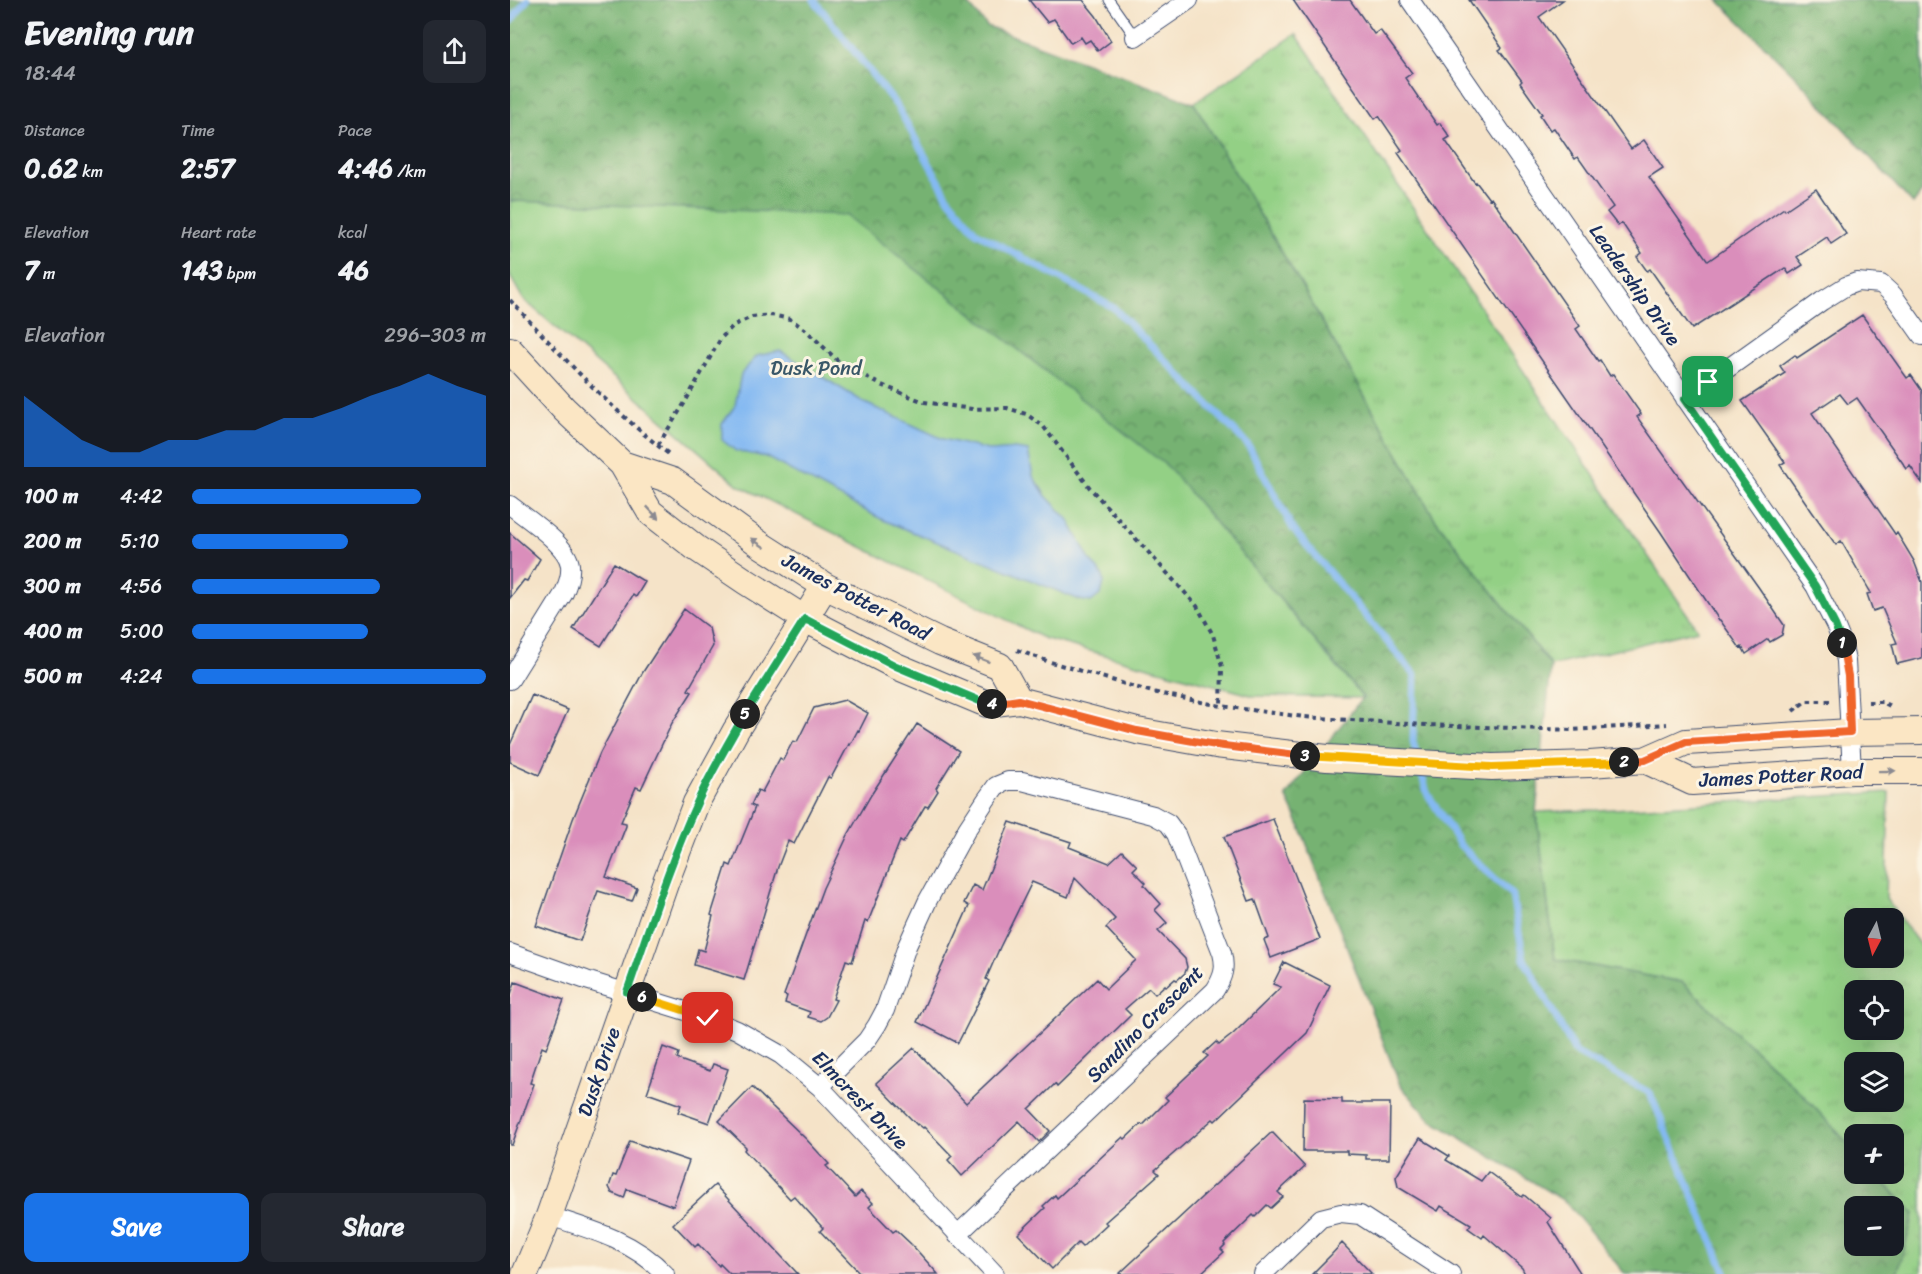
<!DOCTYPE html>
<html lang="en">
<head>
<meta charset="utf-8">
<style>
	:root { --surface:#171b24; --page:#242831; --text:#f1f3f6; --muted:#9ea1a6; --accent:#1a73e8 }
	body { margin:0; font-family:Sriracha,sans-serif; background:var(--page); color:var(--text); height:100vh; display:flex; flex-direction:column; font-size:22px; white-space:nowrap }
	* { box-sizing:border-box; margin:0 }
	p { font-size:20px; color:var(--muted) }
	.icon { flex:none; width:33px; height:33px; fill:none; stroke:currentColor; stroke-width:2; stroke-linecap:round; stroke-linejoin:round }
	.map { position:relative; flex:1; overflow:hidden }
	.sheet { display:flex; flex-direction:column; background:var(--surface); width:510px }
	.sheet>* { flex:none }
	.needle { width:39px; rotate:187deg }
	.buttons { position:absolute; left:1334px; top:908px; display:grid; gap:12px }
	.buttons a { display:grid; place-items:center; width:60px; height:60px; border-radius:12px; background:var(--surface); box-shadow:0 6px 24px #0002; font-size:30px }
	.pin { position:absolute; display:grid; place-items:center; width:51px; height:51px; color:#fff; margin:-26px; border-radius:12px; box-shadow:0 3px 9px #0006 }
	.km { position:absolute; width:30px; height:30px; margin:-15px; border-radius:50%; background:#222; color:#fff; font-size:16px; line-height:30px; text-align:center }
	.round { display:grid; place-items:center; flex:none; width:63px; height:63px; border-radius:12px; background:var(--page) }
	.overview { display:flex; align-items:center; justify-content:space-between; height:102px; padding:0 24px }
	h1 { font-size:33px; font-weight:800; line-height:45px }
	.stats { display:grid; grid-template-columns:repeat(3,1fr); gap:9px; height:102px; padding:6px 24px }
	.stats div { display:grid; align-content:center }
	.stats b { font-size:26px; font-weight:800 }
	.stats small { font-size:16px; font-weight:400 }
	.stats p { font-size:16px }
	.chart { height:168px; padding:12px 24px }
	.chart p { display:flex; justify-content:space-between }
	.chart svg { width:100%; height:108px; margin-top:6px; fill:var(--accent); opacity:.7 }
	.cta { display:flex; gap:12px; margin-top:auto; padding:12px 24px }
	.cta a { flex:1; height:69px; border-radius:12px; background:var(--accent); color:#fff; font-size:24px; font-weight:800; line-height:69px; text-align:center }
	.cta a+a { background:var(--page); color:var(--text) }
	ul { padding:0 24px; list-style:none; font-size:20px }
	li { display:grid; grid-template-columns:96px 72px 1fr; align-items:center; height:45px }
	li i { height:15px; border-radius:8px; background:var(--accent) }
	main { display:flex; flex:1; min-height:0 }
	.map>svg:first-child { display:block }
	.grass { fill:url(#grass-tufts); stroke:#578072; stroke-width:1.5; fill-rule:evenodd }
	.forest { fill:url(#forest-crowns); stroke:#487068; stroke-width:1.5; fill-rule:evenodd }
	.green { fill:#93d085; stroke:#578072; stroke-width:1.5 }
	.water { fill:#84b9f2; stroke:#5074a8; stroke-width:1.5 }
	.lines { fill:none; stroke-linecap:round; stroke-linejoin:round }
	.stream { stroke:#84b9f2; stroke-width:7 }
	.building { fill:#da8ebb }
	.lane-casing { stroke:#3c4a6e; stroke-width:11 }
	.street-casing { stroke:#3c4a6e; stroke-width:20 }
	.secondary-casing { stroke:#3c4a6e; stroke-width:28 }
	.path { stroke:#3c4a6e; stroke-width:4; stroke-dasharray:4.5 4.5; stroke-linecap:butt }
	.lane { stroke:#fff; stroke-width:9 }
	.street { stroke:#fff; stroke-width:18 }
	.secondary { stroke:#fbe6c4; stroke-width:26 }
	.oneway { fill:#8b8a91 }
	.split-1-casing { stroke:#fff; stroke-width:12 }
	.split-2-casing { stroke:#fff; stroke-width:12 }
	.split-3-casing { stroke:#fff; stroke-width:12 }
	.split-4-casing { stroke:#fff; stroke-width:12 }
	.split-5-casing { stroke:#fff; stroke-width:12 }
	.split-6-casing { stroke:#fff; stroke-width:12 }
	.split-7-casing { stroke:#fff; stroke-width:12 }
	.split-1 { stroke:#22a559; stroke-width:8 }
	.split-2 { stroke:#f0652b; stroke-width:8 }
	.split-3 { stroke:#f5b400; stroke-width:8 }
	.split-4 { stroke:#f0652b; stroke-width:8 }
	.split-5 { stroke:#22a559; stroke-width:8 }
	.split-6 { stroke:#22a559; stroke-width:8 }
	.split-7 { stroke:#f5b400; stroke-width:8 }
	.labels { text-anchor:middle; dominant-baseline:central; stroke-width:6; stroke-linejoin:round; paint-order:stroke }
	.street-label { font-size:20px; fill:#1b2f5e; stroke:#fcf5e5 }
	.park-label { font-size:20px; fill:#395768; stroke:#fcf5e5 }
</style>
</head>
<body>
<main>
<section class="sheet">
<div class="overview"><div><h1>Evening run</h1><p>18:44</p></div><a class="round"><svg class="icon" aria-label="share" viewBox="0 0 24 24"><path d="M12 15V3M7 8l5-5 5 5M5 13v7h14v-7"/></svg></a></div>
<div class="stats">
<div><p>Distance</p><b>0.62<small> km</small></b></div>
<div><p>Time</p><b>2:57</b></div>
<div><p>Pace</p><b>4:46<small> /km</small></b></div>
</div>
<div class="stats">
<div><p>Elevation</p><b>7<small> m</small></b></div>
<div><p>Heart rate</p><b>143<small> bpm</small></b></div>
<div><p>kcal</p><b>46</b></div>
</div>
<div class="chart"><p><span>Elevation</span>296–303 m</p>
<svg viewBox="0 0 160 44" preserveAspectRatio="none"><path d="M0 44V15L10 24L20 33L30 38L40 38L50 33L60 33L70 29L80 29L90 24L100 24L110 20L120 15L130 11L140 6L150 11L160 15V44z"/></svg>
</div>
<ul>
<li><b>100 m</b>4:42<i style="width:78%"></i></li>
<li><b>200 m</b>5:10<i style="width:53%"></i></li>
<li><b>300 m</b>4:56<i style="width:64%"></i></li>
<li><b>400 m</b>5:00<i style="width:60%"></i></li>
<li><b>500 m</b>4:24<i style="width:100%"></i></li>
</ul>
<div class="cta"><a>Save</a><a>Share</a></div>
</section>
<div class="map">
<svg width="1412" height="1274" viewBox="0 0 1412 1274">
	<defs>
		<pattern id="grass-tufts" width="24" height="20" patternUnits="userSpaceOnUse" patternTransform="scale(1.5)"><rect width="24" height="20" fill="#93d085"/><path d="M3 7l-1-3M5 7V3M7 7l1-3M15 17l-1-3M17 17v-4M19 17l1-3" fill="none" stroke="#7eb375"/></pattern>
		<pattern id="forest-crowns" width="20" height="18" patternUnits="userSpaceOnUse" patternTransform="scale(1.5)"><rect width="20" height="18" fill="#76b272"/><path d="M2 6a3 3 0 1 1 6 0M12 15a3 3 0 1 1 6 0" fill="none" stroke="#609161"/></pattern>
	</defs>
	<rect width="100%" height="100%" fill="#fcf5e5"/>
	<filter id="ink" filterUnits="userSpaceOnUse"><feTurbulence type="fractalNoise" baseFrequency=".0167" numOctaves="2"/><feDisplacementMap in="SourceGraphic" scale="12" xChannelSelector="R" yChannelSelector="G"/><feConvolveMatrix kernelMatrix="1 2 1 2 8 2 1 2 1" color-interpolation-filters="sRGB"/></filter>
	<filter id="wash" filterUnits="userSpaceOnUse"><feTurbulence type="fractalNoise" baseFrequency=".008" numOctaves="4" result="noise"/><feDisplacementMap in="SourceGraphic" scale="24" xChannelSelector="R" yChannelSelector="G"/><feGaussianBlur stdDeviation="1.35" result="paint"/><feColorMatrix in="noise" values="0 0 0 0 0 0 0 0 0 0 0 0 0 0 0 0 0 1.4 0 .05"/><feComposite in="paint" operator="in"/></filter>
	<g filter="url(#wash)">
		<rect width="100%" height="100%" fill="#f5e3c8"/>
		<path class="grass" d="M786,34l402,596 -147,36 -116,-147 -132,-231 -109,-185z
			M1379,792l-3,107 36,49v326h-25l17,-60 -39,-41h18v-39h-39v16l-52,-56 -120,-112 -127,-22 -19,-148 62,-2zM1344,918h39v39h-39zM1344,990h39v39h-39zM1344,1062h39v39h-39z"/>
		<path class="forest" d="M0,0h455l22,26 207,77 109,185 132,231 116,147 -15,146 19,147 127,23 120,112 52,56v23h21l39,41 -17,60h-272l-59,-72 -135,-82 -31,-35 -103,-266 -11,-23 77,-99 -195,-230 -322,-252 -336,-14zM1344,1206h39v39h-39z
			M1208,0h204v192l-9,12 -118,-128z"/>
		<path class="green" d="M0,201l336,14 322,252 195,231 -109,-2 -211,-58 -305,-153 -215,-186 -13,-23z"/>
		<path class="water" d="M270,351l85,52 78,36 49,12 23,-2 13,2 5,25 13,20 22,23 22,41 13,16 1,6 -3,12 -10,8 -11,-2 -197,-80 -117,-63 -30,-6 -14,-11v-16l13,-18 6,-32 16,-18z"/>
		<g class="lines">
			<path class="stream" d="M304,0l83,106 52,93 27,33 138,76 134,137 45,84 122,146 -2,66 4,16
				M0,22l17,-22
				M910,768l7,25 33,52 52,50 12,64 51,93 75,41 76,181"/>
		</g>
		<g id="blocks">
			<path class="building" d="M519,0h54l13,16 15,25 -13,10 -8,-11 -5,3 -4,-6 -10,6 -17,-24 -7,3z
				M783,0h57l24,34 6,-4 32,43 -7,5 32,47 3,-2 10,14 -5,3 30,43 1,-1 13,17 2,-1 89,128 -4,3 22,32 2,-1 10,16 3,-2 28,40 -4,3 122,171 25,37 -2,10 -12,7 -2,-3 -22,15 -4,-7 -2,1 -20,-28h-1l-59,-89 -262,-378 4,-3 -23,-34 -4,3z
				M959,0h94l-24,17 92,132 13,-9 19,28 -14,9 59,84 76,-53 1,2 31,-21 30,45 -15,10 -4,-7 -30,20 6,8 -14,9 -4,-6 -93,61 -42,-60 -3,2 -10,-14 5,-4 -20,-30 -4,3 -11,-14 6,-5 -35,-50 -3,2 -21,-31 -4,2 -10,-15 2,-1 -22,-31 2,-2 -23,-31 3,-2z
				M1352,315l45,63 4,-3 11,16v92l-12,-17 -3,3 -50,-71 -9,6 -8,-10 -28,19 83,121 2,-1 17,28 8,21v76l-25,6 -5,-20 5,-1 -15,-35 -9,3 -6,-17 4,-1 -30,-52 -5,4 -23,-32 -33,-48 5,-3 -43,-61 43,-28 -5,-7 15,-11 2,3z
				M0,533l30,26 -13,22 -3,-1 -14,18z
				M104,563l31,19 -9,15 -3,-2 -32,51 -28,-17z
				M174,609l25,19 4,18 -25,44 4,2 -20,31 -31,66 -5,-2 -15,35 5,1v3l-20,51 31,11 -5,13 -34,-10 -18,50 -44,-15 37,-107 27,-66 43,-81z
				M22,695l36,15 -29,65 -29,-13v-17z
				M335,700l23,13 -9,18 -1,-1 -8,15 -1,-1 -18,34 -3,-1 -34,67 -6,-3 -10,26 -34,113 -50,-15 4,-16 6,2 9,-35 -2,-1 16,-51 4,2 24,-59 -4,-2 7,-15 4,2 18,-34 3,2 10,-19 4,1 17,-34z
				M407,724l42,27 -23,37 2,3 -10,16 -3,-1 -22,37 -3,-2 -32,81 -3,-1 -13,41 -6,-2 -13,39 3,1 -9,17 -6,4 -13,-4 2,-5 -25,-9 2,-7 -3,-1 25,-69 14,-38 25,-53 23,-40z
				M763,819l47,120 -49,19 -7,-18 5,-2 -14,-39 -6,2 -25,-64z
				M500,822l61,20 -2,5 40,16 13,-12 15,15 -4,4 13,13 -2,2 17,19 -6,6 12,13 -9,8 27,28 2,8 -2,6 -8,7 -2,-1 -9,8 -1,-2 -10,9 -6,-6 -24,21 6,6 -74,72 -2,-3 -26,25 21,22 -11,11 -20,-21 -57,55 -14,-16 4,-4 -28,-29 -1,1 -5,-4 -1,1 -41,-42 38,-35 52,55 131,-124 9,10 30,-29 -30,-32 9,-9 -40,-41 -7,19 -36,-15 -32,65 -14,32 3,2 -31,62 -41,-21 52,-116 -5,-3 9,-18 9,5z
				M774,962l46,23 -23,48 -92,88 -2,-2 -58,51 4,4 -54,48 2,2 -25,23 -4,-4 -26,26 -34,-35 27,-26 -2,-2 12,-11 2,3 66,-61 2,2 16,-15 2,1 25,-25 -3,-3 43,-41 -4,-3 12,-11 3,3 14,-11 48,-47 -8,-3z
				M5,982l49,18 -18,49 -4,-2 -12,36 4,1 -22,61h-2v-148z
				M153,1047l16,6 -2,6 33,12 3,-7 15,5 -19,54 -31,-11 3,-7 -34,-12z
				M242,1087l54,52 23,25 -3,2 29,31 6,-6 12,12 -4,4 24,25 3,-2 16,15 26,29h-77l-41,-43 3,-3 -29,-32 -4,3 -46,-49 2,-3 -27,-26z
				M794,1098l38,1v4h48l-1,56h-23v-4l-19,-1v-3h-44z
				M762,1132l33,35 -27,25 5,5 -12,11 -4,-3 -12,12 -2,-2 -29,28 1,2 -4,4 3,3 -24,22h-81z
				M910,1138l29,18 -3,4 35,21 7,-9 34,25 2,-2 27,23 -3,4 33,52h-56l-3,-6 -38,-33 -2,3 -14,-10 3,-4 -30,-18 -3,5 -40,-24 -2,-10z
				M120,1141l59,20 -16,45 -46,-17 -3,9 -12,-5 -3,-6 4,-12 3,1z
				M205,1185l53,57 30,32h-68l-10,-10 -1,2 -21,-22 -3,3 -22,-23z
				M832,1243l30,31h-60l19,-19z"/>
		</g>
	</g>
	<g filter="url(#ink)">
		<use href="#blocks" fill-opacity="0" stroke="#3c4a6e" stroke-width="1.5"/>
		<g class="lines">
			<defs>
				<path id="lane" d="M599,0l26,37"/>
				<path id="street" d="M900,0l405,586 20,39 7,17 4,19 6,110
					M625,37l54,-37
					M1175,399l137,-98 24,-15 11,-4 24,2 12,11 29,41
					M0,505c16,13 57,39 60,60 1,10 -2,18 -6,28l-54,87
					M0,953l76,27 122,38 29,12 44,25 39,32 175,187
					M310,1087l47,-47 10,-15 8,-15 22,-64 21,-46 39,-71 19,-29 10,-14 12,-5h14l131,34 15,8 8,11 46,119c4,15 1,24 -7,37l-258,245
					M39,1216c41,13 85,25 116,58
					M753,1274l58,-56 20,-5 19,2 91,59"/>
				<path id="secondary" d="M0,350l54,59 58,55 28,48 46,36 49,33 60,38 91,47 91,38 32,-4 118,31 79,14 111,13 165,9 98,-3 55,-4 41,-18 164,-10 72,-1
					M112,464l51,17 88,64 64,41 115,56 60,24 19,34
					M1135,760l47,22 160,-11h70
					M15,1274l24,-58 117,-335 30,-78 40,-73 89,-144"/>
			</defs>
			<use href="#lane" class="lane-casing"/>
			<use href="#street" class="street-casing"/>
			<use href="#secondary" class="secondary-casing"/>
			<path class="path" d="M0,300c50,54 101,110 160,155
				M148,445l26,-41 37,-66 13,-13 18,-8 19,-2 19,4 16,11 33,32 40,22 45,18 48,7 35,-1 19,6 17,12 47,62 107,118 16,29 9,32 -1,39
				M507,650l30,11 105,31 69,14 83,11 121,8 148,5 94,-6
				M1358,702h14l10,5
				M1283,711l13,-10h24"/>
			<use href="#lane" class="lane"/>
			<use href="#street" class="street"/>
			<use href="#secondary" class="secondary"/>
		</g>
		<defs><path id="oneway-solid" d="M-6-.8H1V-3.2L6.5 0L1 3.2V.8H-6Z" transform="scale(1.5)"/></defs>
		<g class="oneway">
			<use href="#oneway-solid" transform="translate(143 513) rotate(47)"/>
			<use href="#oneway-solid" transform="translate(248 543) rotate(-146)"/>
			<use href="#oneway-solid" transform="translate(471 659) rotate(-159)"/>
			<use href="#oneway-solid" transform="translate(1377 771) rotate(-1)"/>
		</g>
	</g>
	<g class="lines" filter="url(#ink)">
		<defs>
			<path id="split-1" d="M1198,382l-23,17 130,187 20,39 7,18"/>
			<path id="split-2" d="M1114,762l21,-2 41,-18 164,-10 -2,-56 -6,-33"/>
			<path id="split-3" d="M795,756l187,11 132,-5"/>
			<path id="split-4" d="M482,704l27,-4 118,31 79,14 89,11"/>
			<path id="split-5" d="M235,714l60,-95 91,47 91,38h5"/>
			<path id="split-6" d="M132,997l-15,-5c22,-63 42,-128 70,-189 14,-31 31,-60 48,-89"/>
			<path id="split-7" d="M132,997l66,21"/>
		</defs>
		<use href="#split-1" class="split-1-casing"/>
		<use href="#split-2" class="split-2-casing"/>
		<use href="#split-3" class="split-3-casing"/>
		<use href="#split-4" class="split-4-casing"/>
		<use href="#split-5" class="split-5-casing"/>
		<use href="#split-6" class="split-6-casing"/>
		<use href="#split-7" class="split-7-casing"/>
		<use href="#split-1" class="split-1"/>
		<use href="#split-2" class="split-2"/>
		<use href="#split-3" class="split-3"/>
		<use href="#split-4" class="split-4"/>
		<use href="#split-5" class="split-5"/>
		<use href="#split-6" class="split-6"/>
		<use href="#split-7" class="split-7"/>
	</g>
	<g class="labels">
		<g class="street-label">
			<text transform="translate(1125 285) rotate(55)">Leadership Drive</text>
			<text transform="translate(346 597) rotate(28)">James Potter Road</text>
			<text transform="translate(1271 776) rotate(-3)">James Potter Road</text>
			<text transform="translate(635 1024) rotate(-45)">Sandino Crescent</text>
			<text transform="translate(89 1072) rotate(-71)">Dusk Drive</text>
			<text transform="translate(350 1100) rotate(46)">Elmcrest Drive</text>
		</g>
		<g class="park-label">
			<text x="306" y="368">Dusk Pond</text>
		</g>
	</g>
</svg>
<div class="buttons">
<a><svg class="needle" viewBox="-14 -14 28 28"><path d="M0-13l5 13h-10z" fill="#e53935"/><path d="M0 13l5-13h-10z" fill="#9ea1a6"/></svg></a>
<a><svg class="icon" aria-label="locate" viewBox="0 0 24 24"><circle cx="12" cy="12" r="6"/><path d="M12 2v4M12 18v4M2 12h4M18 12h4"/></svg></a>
<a><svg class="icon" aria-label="layers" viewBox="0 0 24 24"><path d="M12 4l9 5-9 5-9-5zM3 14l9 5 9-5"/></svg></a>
<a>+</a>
<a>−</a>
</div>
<div class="pin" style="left:1198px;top:382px;background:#1e9e55"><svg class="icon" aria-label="arrive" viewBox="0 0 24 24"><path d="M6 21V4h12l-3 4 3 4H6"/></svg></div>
<div class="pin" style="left:198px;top:1018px;background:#d93025"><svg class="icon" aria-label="check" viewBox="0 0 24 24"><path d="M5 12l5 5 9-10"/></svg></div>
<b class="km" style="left:1332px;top:643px">1</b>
<b class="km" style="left:1114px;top:762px">2</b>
<b class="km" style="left:795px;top:756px">3</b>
<b class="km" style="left:482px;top:704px">4</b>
<b class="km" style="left:235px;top:714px">5</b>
<b class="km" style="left:132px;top:997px">6</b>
</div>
</main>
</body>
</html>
